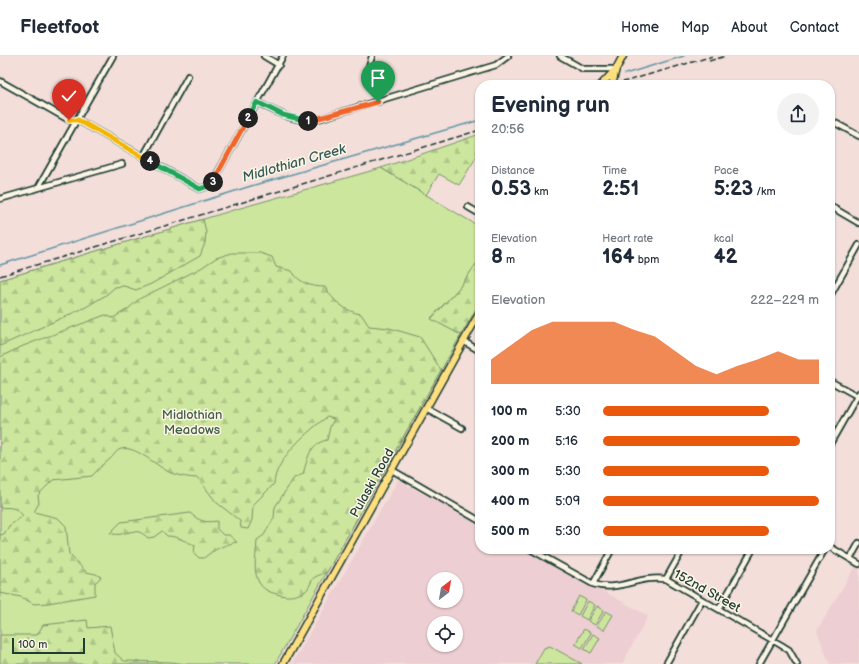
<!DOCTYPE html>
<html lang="en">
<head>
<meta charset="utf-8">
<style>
	:root { --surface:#fff; --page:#f2f2f3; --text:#1f2937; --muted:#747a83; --line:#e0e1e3; --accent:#ea580c }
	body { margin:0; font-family:"Balsamiq Sans",sans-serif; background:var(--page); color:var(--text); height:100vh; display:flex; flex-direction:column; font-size:15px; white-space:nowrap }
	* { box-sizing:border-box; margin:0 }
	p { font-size:13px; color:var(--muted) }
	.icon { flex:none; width:22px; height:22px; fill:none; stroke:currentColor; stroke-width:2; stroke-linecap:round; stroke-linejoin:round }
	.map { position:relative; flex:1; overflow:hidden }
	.side { position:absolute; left:475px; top:24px; width:360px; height:474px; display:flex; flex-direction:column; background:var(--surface); border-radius:16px; box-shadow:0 1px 3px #0004 }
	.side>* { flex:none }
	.needle { width:26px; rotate:31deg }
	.buttons { position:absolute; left:427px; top:516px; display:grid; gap:8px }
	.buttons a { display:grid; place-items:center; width:36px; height:36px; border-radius:50%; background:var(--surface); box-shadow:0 1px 3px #0004; font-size:20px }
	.scale { position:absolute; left:12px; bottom:10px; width:73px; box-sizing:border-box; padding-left:4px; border:2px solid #1f3d34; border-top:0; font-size:11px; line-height:14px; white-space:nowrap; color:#1f3d34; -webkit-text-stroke:3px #fcf5e5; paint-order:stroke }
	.pin { position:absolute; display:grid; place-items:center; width:34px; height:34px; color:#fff; margin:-41px -17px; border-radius:50% 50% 50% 0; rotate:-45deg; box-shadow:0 0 4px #0007 }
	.pin .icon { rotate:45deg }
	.km { position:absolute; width:20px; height:20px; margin:-10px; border-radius:50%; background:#222; color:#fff; font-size:11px; line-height:20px; text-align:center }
	.round { display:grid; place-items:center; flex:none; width:42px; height:42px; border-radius:21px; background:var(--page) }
	.overview { display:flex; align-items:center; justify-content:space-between; height:68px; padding:0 16px }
	h1 { font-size:22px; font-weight:800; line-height:30px }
	.stats { display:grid; grid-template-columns:repeat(3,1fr); gap:6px; height:68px; padding:4px 16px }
	.stats div { display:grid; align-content:center }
	.stats b { font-size:20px; font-weight:800 }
	.stats small { font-size:11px; font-weight:400 }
	.stats p { font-size:11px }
	.chart { height:112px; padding:8px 16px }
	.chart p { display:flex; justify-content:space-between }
	.chart svg { width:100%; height:72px; margin-top:4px; fill:var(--accent); opacity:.7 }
	ul { padding:0 16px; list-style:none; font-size:13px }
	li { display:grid; grid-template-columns:64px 48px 1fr; align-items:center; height:30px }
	li i { height:10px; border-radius:5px; background:var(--accent) }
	header { display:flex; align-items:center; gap:24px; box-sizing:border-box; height:56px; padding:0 20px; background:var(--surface); border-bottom:1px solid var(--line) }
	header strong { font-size:19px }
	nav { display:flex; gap:22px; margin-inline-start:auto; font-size:14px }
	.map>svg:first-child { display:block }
	.built { fill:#edced2; fill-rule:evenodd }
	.green { fill:#cce69d; stroke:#769268 }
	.forest { fill:url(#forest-firs); stroke:#769268 }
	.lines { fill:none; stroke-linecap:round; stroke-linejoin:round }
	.stream { stroke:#6296a5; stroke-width:1.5 }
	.minor-casing { stroke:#1f3d34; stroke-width:8 }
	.major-casing { stroke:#1f3d34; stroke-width:9 }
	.minor { stroke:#fcf5e5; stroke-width:4.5 }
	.major { stroke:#fedf80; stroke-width:6 }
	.rail { stroke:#1f3d34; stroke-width:1.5; stroke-dasharray:6 3; stroke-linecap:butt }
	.split-1-casing { stroke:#fff; stroke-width:8 }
	.split-2-casing { stroke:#fff; stroke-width:8 }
	.split-3-casing { stroke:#fff; stroke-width:8 }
	.split-4-casing { stroke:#fff; stroke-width:8 }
	.split-5-casing { stroke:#fff; stroke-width:8 }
	.split-6-casing { stroke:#fff; stroke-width:8 }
	.split-1 { stroke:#f0652b; stroke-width:5 }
	.split-2 { stroke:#22a559; stroke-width:5 }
	.split-3 { stroke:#f0652b; stroke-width:5 }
	.split-4 { stroke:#22a559; stroke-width:5 }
	.split-5 { stroke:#f5b400; stroke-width:5 }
	.split-6 { stroke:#f5b400; stroke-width:5 }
	.labels { text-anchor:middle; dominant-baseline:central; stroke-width:3; stroke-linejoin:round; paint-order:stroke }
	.park-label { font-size:13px; fill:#425f49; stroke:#fcf5e5 }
	.street-label { font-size:13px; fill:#1f3d34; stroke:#fcf5e5 }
	.water-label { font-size:14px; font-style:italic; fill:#355b5a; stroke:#fcf5e5 }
</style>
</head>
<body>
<header>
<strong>Fleetfoot</strong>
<nav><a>Home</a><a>Map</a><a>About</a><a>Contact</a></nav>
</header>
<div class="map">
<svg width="859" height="608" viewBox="0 0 859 608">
	<defs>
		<pattern id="forest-firs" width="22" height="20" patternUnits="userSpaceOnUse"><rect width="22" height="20" fill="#cce69d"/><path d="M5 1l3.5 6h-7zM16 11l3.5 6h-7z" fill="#afc688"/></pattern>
	</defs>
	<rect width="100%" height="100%" fill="#f3deda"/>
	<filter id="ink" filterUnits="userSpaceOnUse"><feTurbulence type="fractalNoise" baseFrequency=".025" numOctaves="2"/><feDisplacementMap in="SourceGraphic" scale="8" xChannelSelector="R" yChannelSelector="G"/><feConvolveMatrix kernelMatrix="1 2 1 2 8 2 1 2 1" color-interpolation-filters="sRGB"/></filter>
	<g filter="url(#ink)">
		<path class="built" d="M398,424l82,45v24h42l56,32 23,9 47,26 -26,48h-330zM434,523h22v22h-22zM434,567h22v22h-22z
			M855,511l4,2v95h-29l-13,-33z"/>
		<path class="green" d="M381,112l99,59v32l-21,29 -28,30 30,17 -186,329h-275v-384l237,-71z
			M579,540l7,4 -8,15 -7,-4z
			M588,545l7,4 -8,15 -7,-4z
			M597,550l7,4 -9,15 -7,-4z
			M606,555l7,4 -9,15 -7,-4z
			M584,573l7,4 -9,15 -7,-4z
			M593,578l7,4 -9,15 -7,-4z
			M550,590l32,18h-47l9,-16z"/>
		<path class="forest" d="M480,78v17l-21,34 -20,-11 -13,21 -45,-27z
			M203,163l3,13 -1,11 -5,13 -49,28 -15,6 -12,-4 -9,1 -9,8 -20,12 -86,39v-66z
			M232,197h28l12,4 4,10 16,4c7,12 19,16 33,16 7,13 21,25 36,27l8,12 20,2 31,9 21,33 -114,202c-3,2 -9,3 -12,5 -5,4 -5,12 -11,15 -10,5 -17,5 -27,2 -29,-6 -21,-33 -20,-54l7,-5 10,-17 1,-11 19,-29 9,-4c5,-16 6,-30 24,-34l3,-13 4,-8 -7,-2c-19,14 -52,42 -53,67l-21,21 -1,15 -4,9 -7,-1 -1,-7 -24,-19 -18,-24c-9,0 -18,-2 -27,-5 -14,-6 -35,-28 -50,-24 -6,2 -7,7 -11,10 -7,6 -12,10 -18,17l-39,4 -15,15 1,8 -5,9 24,6 8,8 3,28 17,18 10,2 5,3 -6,6v12l-47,8 -14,1 -13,-7 -21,-4v-58l4,-1 5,-8 14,-10c-6,-9 -13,-9 -23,-8v-151l23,-11 82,-31 8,3 15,-9 11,-10 62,-31 15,-10z
			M480,203v43l-19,33 -30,-16 28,-31z
			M190,457c9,8 15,10 27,8v8l6,6h6l8,7c-13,3 -23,7 -33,16h-5l-5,-5 1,-8c-9,-3 -18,-9 -28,-9l-5,-5 -8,6 -6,1c-15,-15 -23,1 -38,-5l11,-11z
			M87,564l1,8 22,-2 5,27 9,8 47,1 15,2h-186v-29h37l6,-10z"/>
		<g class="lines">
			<path class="stream" d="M625,18l59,-18
				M591,29l8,-2
				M0,209l251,-79 229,-66"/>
			<defs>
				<path id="minor" d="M264,0l15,9
					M372,0l-3,11 9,35
					M560,0l23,13h33
					M0,25l69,39h9l122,69 11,-4 72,-129
					M257,46c19,10 36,20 58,18l181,-55 12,-9
					M830,64l29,16
					M143,101l45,-81
					M38,132l75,-132
					M0,143l122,-35
					M830,150l29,17
					M468,151l12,7
					M830,240l29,-51
					M463,285l17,10
					M830,325l29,16
					M426,352l36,20
					M830,388l29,-51
					M392,414l88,51
					M830,491l29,17
					M530,493l63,35c26,9 44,-9 73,-5l115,66 8,5 8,14
					M850,503l9,-16
					M666,523l17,-30
					M593,528l19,-35
					M719,553l34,-60
					M666,608l36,-64
					M759,608l66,-115"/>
				<path id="major" d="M601,29l15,-16
					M612,29l4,-16 7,-13
					M283,608l197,-352"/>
			</defs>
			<use href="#minor" class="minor-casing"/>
			<use href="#major" class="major-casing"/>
			<use href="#minor" class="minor"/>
			<use href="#major" class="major"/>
			<path class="rail" d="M709,5l17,-5
				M613,29l100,-29
				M0,220l480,-146"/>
		</g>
	</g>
	<g class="lines" filter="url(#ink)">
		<defs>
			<path id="split-1" d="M308,65l70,-19"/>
			<path id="split-2" d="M248,62l9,-16 26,13 25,6"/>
			<path id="split-3" d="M213,126l35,-64"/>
			<path id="split-4" d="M150,105l50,28 11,-4 2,-3"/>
			<path id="split-5" d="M87,69l63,36"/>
			<path id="split-6" d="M69,64h9l9,5"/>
		</defs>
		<use href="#split-1" class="split-1-casing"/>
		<use href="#split-2" class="split-2-casing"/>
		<use href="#split-3" class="split-3-casing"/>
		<use href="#split-4" class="split-4-casing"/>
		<use href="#split-5" class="split-5-casing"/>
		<use href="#split-6" class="split-6-casing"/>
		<use href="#split-1" class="split-1"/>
		<use href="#split-2" class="split-2"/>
		<use href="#split-3" class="split-3"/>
		<use href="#split-4" class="split-4"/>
		<use href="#split-5" class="split-5"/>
		<use href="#split-6" class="split-6"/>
	</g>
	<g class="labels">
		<g class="park-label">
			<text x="192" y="359">Midlothian<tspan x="192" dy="15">Meadows</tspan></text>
		</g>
		<g class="street-label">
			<text transform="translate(372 427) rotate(-61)">Pulaski Road</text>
			<text transform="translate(707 535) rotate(29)">152nd Street</text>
		</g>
		<g class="water-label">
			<text transform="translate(294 107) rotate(-16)">Midlothian Creek</text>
		</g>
	</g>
</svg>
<div class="buttons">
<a><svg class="needle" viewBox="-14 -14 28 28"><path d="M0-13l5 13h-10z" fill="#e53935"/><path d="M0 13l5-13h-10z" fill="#747a83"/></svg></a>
<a><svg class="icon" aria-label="locate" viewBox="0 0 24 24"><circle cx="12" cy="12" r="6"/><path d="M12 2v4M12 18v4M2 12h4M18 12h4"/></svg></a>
</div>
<div class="scale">100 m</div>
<div class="pin" style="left:378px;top:46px;background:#1e9e55"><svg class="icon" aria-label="arrive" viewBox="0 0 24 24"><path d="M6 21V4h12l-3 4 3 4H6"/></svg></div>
<div class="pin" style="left:69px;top:64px;background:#d93025"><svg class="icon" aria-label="check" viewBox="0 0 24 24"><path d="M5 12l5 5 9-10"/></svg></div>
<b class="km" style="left:308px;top:65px">1</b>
<b class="km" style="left:248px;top:62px">2</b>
<b class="km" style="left:213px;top:126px">3</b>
<b class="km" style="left:150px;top:105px">4</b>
<section class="side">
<div class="overview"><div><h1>Evening run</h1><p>20:56</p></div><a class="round"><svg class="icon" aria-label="share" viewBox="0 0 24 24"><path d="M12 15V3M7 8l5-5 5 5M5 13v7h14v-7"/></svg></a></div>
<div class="stats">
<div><p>Distance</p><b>0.53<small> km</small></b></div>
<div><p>Time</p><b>2:51</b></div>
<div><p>Pace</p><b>5:23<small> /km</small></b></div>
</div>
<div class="stats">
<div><p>Elevation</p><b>8<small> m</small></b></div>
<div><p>Heart rate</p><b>164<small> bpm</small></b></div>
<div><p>kcal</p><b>42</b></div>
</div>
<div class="chart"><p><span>Elevation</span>222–229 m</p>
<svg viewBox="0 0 160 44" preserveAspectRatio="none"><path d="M0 44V29L10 20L20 11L30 6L40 6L50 6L60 6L70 11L80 15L90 24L100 33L110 38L120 33L130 29L140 24L150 29L160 29V44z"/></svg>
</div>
<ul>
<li><b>100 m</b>5:30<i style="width:77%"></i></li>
<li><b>200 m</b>5:16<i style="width:91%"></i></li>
<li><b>300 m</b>5:30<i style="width:77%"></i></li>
<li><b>400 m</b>5:09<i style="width:100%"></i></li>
<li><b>500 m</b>5:30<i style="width:77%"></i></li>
</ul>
</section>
</div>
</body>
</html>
